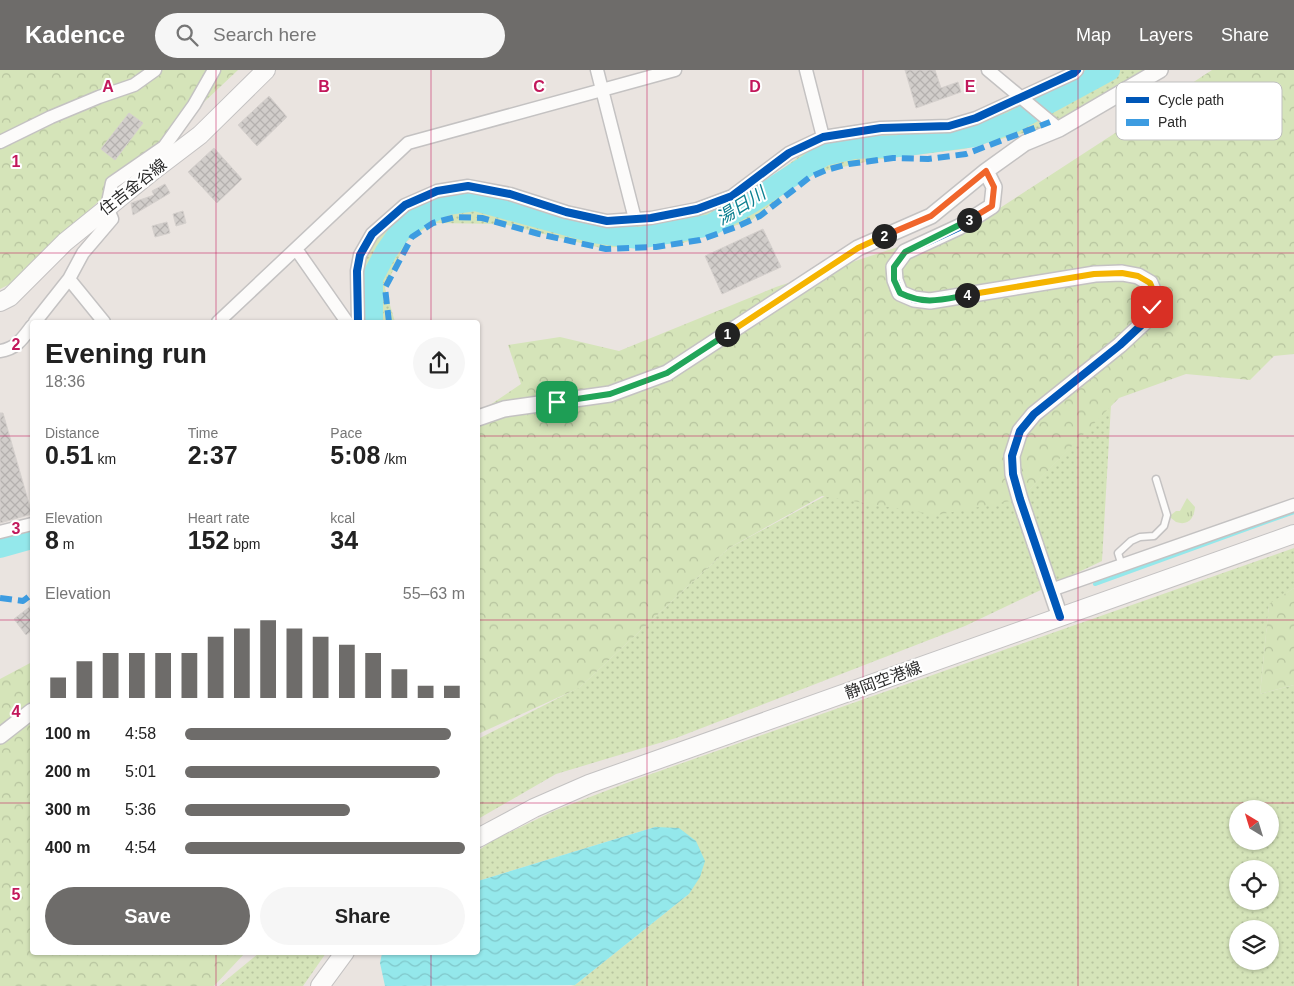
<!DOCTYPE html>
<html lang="en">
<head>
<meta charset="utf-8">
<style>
	:root { --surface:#fff; --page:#f6f6f6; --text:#222; --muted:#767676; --accent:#6e6c6a }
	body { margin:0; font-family:Helvetica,"Noto Sans JP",sans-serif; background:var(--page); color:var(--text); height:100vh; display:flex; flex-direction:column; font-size:19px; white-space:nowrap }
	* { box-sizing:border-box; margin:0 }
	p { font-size:16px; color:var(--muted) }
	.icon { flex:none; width:28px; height:28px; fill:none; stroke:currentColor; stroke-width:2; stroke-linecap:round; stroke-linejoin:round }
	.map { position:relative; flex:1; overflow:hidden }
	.panel { position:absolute; left:30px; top:250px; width:450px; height:635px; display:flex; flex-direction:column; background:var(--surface); border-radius:5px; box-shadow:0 1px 4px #0004 }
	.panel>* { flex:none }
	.needle { width:32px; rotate:322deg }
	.controls { position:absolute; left:1229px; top:730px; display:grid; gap:10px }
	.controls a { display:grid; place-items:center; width:50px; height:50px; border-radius:50%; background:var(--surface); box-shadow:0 1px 4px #0004; font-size:25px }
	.pin { position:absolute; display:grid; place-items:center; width:42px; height:42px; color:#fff; margin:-21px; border-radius:10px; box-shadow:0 2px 8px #0006 }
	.km { position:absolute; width:25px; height:25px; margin:-12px; border-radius:50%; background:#222; color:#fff; font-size:14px; line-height:25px; text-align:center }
	.round { display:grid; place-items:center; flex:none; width:52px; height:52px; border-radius:26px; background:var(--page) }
	.overview { display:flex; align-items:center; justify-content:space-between; height:85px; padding:0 15px }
	h1 { font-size:28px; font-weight:600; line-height:38px }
	.figures { display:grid; grid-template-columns:repeat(3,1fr); gap:8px; height:85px; padding:5px 15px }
	.figures div { display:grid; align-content:center }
	.figures b { font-size:25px; font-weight:600 }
	.figures small { font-size:14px; font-weight:400 }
	.figures p { font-size:14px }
	.chart { height:140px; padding:10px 15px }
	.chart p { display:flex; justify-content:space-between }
	.chart svg { width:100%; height:90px; margin-top:5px; stroke:var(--accent); stroke-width:6 }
	.button { display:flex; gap:10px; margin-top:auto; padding:10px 15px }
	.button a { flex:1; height:58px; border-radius:30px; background:var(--accent); color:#fff; font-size:20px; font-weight:600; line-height:58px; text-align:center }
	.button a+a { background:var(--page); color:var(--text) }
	ul { padding:0 15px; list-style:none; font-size:16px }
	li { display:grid; grid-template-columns:80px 60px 1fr; align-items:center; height:38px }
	li i { height:12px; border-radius:6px; background:var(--accent) }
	header { display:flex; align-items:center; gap:30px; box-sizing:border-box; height:70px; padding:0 25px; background:var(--accent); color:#fff }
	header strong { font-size:24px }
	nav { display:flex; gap:28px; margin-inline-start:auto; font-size:18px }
	.search { width:350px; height:45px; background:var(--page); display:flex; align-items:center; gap:12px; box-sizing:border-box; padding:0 18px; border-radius:28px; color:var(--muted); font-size:19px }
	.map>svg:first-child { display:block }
	.grass { fill:url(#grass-dots); fill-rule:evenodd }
	.forest { fill:url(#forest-crowns) }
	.park { fill:url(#park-tufts) }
	.water { fill:url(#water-waves) }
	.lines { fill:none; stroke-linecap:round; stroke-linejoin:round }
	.stream { stroke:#94e8eb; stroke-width:4 }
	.river { stroke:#94e8eb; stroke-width:22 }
	.building { fill:url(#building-cross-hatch); stroke:#d5d0cd }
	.service-casing { stroke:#c4c2c2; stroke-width:9 }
	.minor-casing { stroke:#c4c2c2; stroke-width:15 }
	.tertiary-casing { stroke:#c4c2c2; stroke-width:18 }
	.secondary-casing { stroke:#c4c2c2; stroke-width:20 }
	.service { stroke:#fcfbfa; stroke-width:6 }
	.minor { stroke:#fcfbfa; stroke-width:12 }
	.tertiary { stroke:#fcfbfa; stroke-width:15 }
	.secondary { stroke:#fcfbfa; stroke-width:18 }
	.quiet { stroke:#3d9ce1; stroke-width:6; stroke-dasharray:12 6; stroke-linecap:butt }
	.cycleway-casing { stroke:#fff; stroke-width:11 }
	.cycleway { stroke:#0057b8; stroke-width:8 }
	.split-1-casing { stroke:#fff; stroke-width:10 }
	.split-2-casing { stroke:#fff; stroke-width:10 }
	.split-3-casing { stroke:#fff; stroke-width:10 }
	.split-4-casing { stroke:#fff; stroke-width:10 }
	.split-5-casing { stroke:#fff; stroke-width:10 }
	.split-1 { stroke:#22a559; stroke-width:6 }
	.split-2 { stroke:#f5b400; stroke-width:6 }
	.split-3 { stroke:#f0652b; stroke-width:6 }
	.split-4 { stroke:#22a559; stroke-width:6 }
	.split-5 { stroke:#f5b400; stroke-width:6 }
	.grid { fill:none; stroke:#c2185b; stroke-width:1; stroke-opacity:0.55 }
	.labels { text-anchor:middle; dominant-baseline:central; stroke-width:4; stroke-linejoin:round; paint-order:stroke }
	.street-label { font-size:16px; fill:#2b2b2b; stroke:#fff }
	.water-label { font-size:18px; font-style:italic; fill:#0c8091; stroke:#fff }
	.key { fill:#fff; stroke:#bfbfbf; stroke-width:1 }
	.key-label { font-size:14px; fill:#2b2b2b }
	.grid-label { font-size:16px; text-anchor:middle; font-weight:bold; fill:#c2185b; stroke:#fff; stroke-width:4; stroke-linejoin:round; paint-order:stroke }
</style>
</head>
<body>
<header>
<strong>Kadence</strong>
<div class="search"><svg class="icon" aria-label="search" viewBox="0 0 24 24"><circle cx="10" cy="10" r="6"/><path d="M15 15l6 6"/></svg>Search here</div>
<nav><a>Map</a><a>Layers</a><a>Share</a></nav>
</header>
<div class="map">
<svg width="1294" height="916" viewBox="0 0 1294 916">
	<defs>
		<pattern id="grass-dots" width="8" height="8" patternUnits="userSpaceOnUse" patternTransform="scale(1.25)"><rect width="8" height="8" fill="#d5e4b9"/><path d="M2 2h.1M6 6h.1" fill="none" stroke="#b7c49f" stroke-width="1.8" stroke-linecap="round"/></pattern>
		<pattern id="forest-crowns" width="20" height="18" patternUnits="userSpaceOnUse" patternTransform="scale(1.25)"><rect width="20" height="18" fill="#d5e4b9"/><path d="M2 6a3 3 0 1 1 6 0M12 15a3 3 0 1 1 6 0" fill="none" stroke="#b7c49f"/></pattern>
		<pattern id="park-tufts" width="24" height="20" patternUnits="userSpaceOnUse" patternTransform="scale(1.25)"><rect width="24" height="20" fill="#d5e4b9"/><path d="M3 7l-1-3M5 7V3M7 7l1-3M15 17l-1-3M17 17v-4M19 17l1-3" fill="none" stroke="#b7c49f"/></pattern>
		<pattern id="water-waves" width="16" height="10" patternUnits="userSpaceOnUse" patternTransform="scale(1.25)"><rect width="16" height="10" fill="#94e8eb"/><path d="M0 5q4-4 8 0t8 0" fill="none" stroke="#80c7ca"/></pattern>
		<pattern id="building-cross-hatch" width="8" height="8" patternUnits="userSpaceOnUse" patternTransform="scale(1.25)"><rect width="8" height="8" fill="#d1cdca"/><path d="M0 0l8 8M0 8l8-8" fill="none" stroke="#b4b0ae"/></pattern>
	</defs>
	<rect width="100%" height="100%" fill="#eae4e0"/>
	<path class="grass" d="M1082,0h65l-93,55 -90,24 -90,11 -67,15 -55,45 -69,23 -82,5 -98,-24 -70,-1 -27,19 -21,46 10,34h-29l-3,-56 13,-31 27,-22 44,-24 59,7 46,17 71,14 108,-20 78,-58 48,-12 88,-6z
		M1111,335l-9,156 -137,65 -289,112 -120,36 -78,45v-80l102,-52 149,-139 109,-59 182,10z
		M32,458v15l-32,10v-17z
		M1294,478v40l-25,17 -9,89 34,-9v301h-723l4,-1 114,-91 -34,-67 -177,54v-30l12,-9 66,-32 81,-31zM1238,739h32v32h-32zM1238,799h32v32h-32zM1238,859h32v32h-32z
		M259,883v-1l67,1 -23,33h-84z"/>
	<path class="forest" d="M0,0h238l-226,213 -12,6z
		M1212,0h82v284l-20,2 -24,24 -64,-6 -67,24 -99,101 -83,16 -115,-19 -93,52 -150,140 -101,46v-321l43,-29 -13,-39 52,-8 59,14 157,-64 207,-68z
		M1294,518v97l-34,9 9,-90z
		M32,592v290l213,1 -31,33h-214v-307z"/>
	<path class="park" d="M1187,428l8,9c-1,12 -7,19 -19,15l-5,-4v-3l5,-4h4z"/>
	<path class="water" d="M655,757l24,1 17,13 9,20 -5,16 -11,17 -114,91 -190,1 -5,-23 2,-10 96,-1v-71z"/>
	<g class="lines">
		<path class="stream" d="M1095,514l199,-72"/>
		<path class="river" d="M372,252v-44l14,-26 18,-26 43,-22 28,-4 118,32 46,6 72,-13 39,-22 74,-48 30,-7 45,-2 75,-10 39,-14 96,-52
			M0,477l32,-9"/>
	</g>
	<path class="building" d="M905,0h30l6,18 17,-6 3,10 -45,16z
		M269,26l18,21 -30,29 -19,-21z
		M129,43l14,10 -28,37 -14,-11z
		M214,78l28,31 -25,24 -29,-31z
		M165,114l5,9 -37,22 -2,-12 23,-8 -2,-4z
		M183,141l3,12 -10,3 -3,-12z
		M167,152l3,11 -15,4 -3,-11z
		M763,159l18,38 -59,27 -17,-38z
		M0,343h3l29,101 -32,9z
		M32,535v25l-6,5 -12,-16z"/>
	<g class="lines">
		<defs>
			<path id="service" d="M1122,496l-4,-13 13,-12 9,-4 14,-1 10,-10 3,-11 -11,-36"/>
			<path id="minor" d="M597,0l38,149
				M806,0l17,67
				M988,0l71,59
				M0,72l51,-25 48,-20 35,-12 21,-15
				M296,179l51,73
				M69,209l35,43
				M35,252l34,-43 14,-26 29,-34 -5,-12 5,-24 52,-36 30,-42 20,-35
				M218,252l190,-179 267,-73
				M358,252l-1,-51 3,-16 12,-21 33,-29 32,-14 31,-5 42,8 56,18 41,9 44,-3 46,-9 35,-13 57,-43 34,-16 58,-9 68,-2 27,-8 98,-45 3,-3
				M0,281c16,-2 23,-13 32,-25
				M0,462l32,-8
				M1051,520l243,-85"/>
			<path id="tertiary" d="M986,101l8,16 -2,19 -33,21 -54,25 -11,15 1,13 5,13 14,6 16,2 165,-27 27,-1 16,3 12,7 5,12 -5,22 -30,28 -86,69 -14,17 -8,25 1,18 7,25 40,118
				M478,348l26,-9 106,-15 57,-21 191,-125 73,-32 55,-45 39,-28 34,-14 101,-59
				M0,666l32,-25"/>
			<path id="secondary" d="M0,232l10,-5 55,-55 89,-72 46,-35 66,-65
				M478,768l56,-30 55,-24 705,-250
				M320,916l25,-34"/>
		</defs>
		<use href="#service" class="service-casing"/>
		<use href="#minor" class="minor-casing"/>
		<use href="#tertiary" class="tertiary-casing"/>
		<use href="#secondary" class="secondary-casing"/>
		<use href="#service" class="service"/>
		<use href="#minor" class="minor"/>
		<use href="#tertiary" class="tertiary"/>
		<use href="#secondary" class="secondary"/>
		<path class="quiet" d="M389,252l-4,-34 27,-51 21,-14 22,-6 27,1 57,16 67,15 50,-2 44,-7 36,-13 24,-11 50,-39 16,-7 23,-6 44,-6 35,1 38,-5 84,-32
			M0,528l23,3 9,-7"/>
		<defs>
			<path id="cycleway" d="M986,101l8,16 -2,19 -33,21 -54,25 -11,15 1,13 5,13 14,6 16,2 165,-27 27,-1 16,3 12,7 5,12 -5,22 -30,28 -86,69 -14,17 -8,25 1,18 7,25 40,118
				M358,252l-1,-51 3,-16 12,-21 33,-29 32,-14 31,-5 42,8 56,18 41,9 44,-3 46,-9 35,-13 57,-43 34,-16 58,-9 68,-2 27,-8 98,-45 3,-3"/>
		</defs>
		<use href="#cycleway" class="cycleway-casing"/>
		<use href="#cycleway" class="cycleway"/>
	</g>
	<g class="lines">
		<defs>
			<path id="split-1" d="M557,332l53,-8 57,-21 60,-39"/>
			<path id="split-2" d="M727,264l131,-86 26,-12"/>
			<path id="split-3" d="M884,166l47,-20 55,-45 8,16 -2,19 -23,14"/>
			<path id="split-4" d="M967,225c-27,5 -42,10 -67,-2l-6,-13v-13l11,-15 64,-32"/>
			<path id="split-5" d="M967,225l127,-21 28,-1 16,3 12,7 5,12 -3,12"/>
		</defs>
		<use href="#split-1" class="split-1-casing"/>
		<use href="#split-2" class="split-2-casing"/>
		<use href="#split-3" class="split-3-casing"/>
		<use href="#split-4" class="split-4-casing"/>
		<use href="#split-5" class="split-5-casing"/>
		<use href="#split-1" class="split-1"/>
		<use href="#split-2" class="split-2"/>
		<use href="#split-3" class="split-3"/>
		<use href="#split-4" class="split-4"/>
		<use href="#split-5" class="split-5"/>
	</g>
	<path class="grid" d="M216,0v252M431,0v252M647,0v916M863,0v916M1078,0v916M0,183h1294M0,366h32M478,366h816M0,550h32M478,550h816M0,733h32M478,733h816M216,882v34M431,882v34"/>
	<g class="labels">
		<g class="street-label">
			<text transform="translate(133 117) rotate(-38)">住吉金谷線</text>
			<text transform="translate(883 610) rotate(-20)">静岡空港線</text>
		</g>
		<g class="water-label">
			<text transform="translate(741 136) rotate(-32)">湯日川</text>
		</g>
	</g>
	<rect x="1116" y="12" width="166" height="58" rx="8" class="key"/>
	<rect x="1126" y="27" width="23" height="6" fill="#0057b8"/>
	<rect x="1126" y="49" width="23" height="7" fill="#3d9ce1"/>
	<g class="key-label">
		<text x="1158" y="35">Cycle path</text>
		<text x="1158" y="57">Path</text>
	</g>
	<g class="grid-label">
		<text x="108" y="22">A</text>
		<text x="324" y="22">B</text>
		<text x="539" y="22">C</text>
		<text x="755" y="22">D</text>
		<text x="970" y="22">E</text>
		<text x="16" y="97">1</text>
		<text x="16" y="280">2</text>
		<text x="16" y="464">3</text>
		<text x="16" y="647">4</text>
		<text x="16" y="830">5</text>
	</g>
</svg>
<div class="controls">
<a><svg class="needle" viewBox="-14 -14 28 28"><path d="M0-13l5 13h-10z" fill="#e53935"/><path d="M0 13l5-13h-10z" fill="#767676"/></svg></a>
<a><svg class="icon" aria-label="locate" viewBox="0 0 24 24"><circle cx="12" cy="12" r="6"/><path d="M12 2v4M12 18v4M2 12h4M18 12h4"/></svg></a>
<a><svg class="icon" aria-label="layers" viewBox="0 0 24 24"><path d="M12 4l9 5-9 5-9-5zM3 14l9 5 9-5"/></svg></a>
</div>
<div class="pin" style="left:557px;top:332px;background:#1e9e55"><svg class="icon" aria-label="arrive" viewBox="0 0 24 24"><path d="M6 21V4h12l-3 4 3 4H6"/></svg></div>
<div class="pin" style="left:1152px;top:237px;background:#d93025"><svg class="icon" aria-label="check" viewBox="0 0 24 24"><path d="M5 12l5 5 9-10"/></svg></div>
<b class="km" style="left:727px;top:264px">1</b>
<b class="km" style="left:884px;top:166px">2</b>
<b class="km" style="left:969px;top:150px">3</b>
<b class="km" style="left:967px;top:225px">4</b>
<section class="panel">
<div class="overview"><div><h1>Evening run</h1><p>18:36</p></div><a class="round"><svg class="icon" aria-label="share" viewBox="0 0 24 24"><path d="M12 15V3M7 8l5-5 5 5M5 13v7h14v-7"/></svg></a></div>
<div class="figures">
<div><p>Distance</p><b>0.51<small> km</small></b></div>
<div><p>Time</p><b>2:37</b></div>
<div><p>Pace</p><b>5:08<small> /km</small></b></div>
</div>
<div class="figures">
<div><p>Elevation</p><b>8<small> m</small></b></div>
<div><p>Heart rate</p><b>152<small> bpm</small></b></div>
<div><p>kcal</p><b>34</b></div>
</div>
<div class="chart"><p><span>Elevation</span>55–63 m</p>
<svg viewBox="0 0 160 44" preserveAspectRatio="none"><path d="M5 44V34M15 44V26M25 44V22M35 44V22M45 44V22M55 44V22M65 44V14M75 44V10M85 44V6M95 44V10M105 44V14M115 44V18M125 44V22M135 44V30M145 44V38M155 44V38"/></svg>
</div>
<ul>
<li><b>100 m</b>4:58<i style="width:95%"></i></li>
<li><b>200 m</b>5:01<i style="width:91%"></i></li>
<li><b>300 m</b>5:36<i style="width:59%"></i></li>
<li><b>400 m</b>4:54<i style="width:100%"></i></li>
</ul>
<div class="button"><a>Save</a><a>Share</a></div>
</section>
</div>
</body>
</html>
